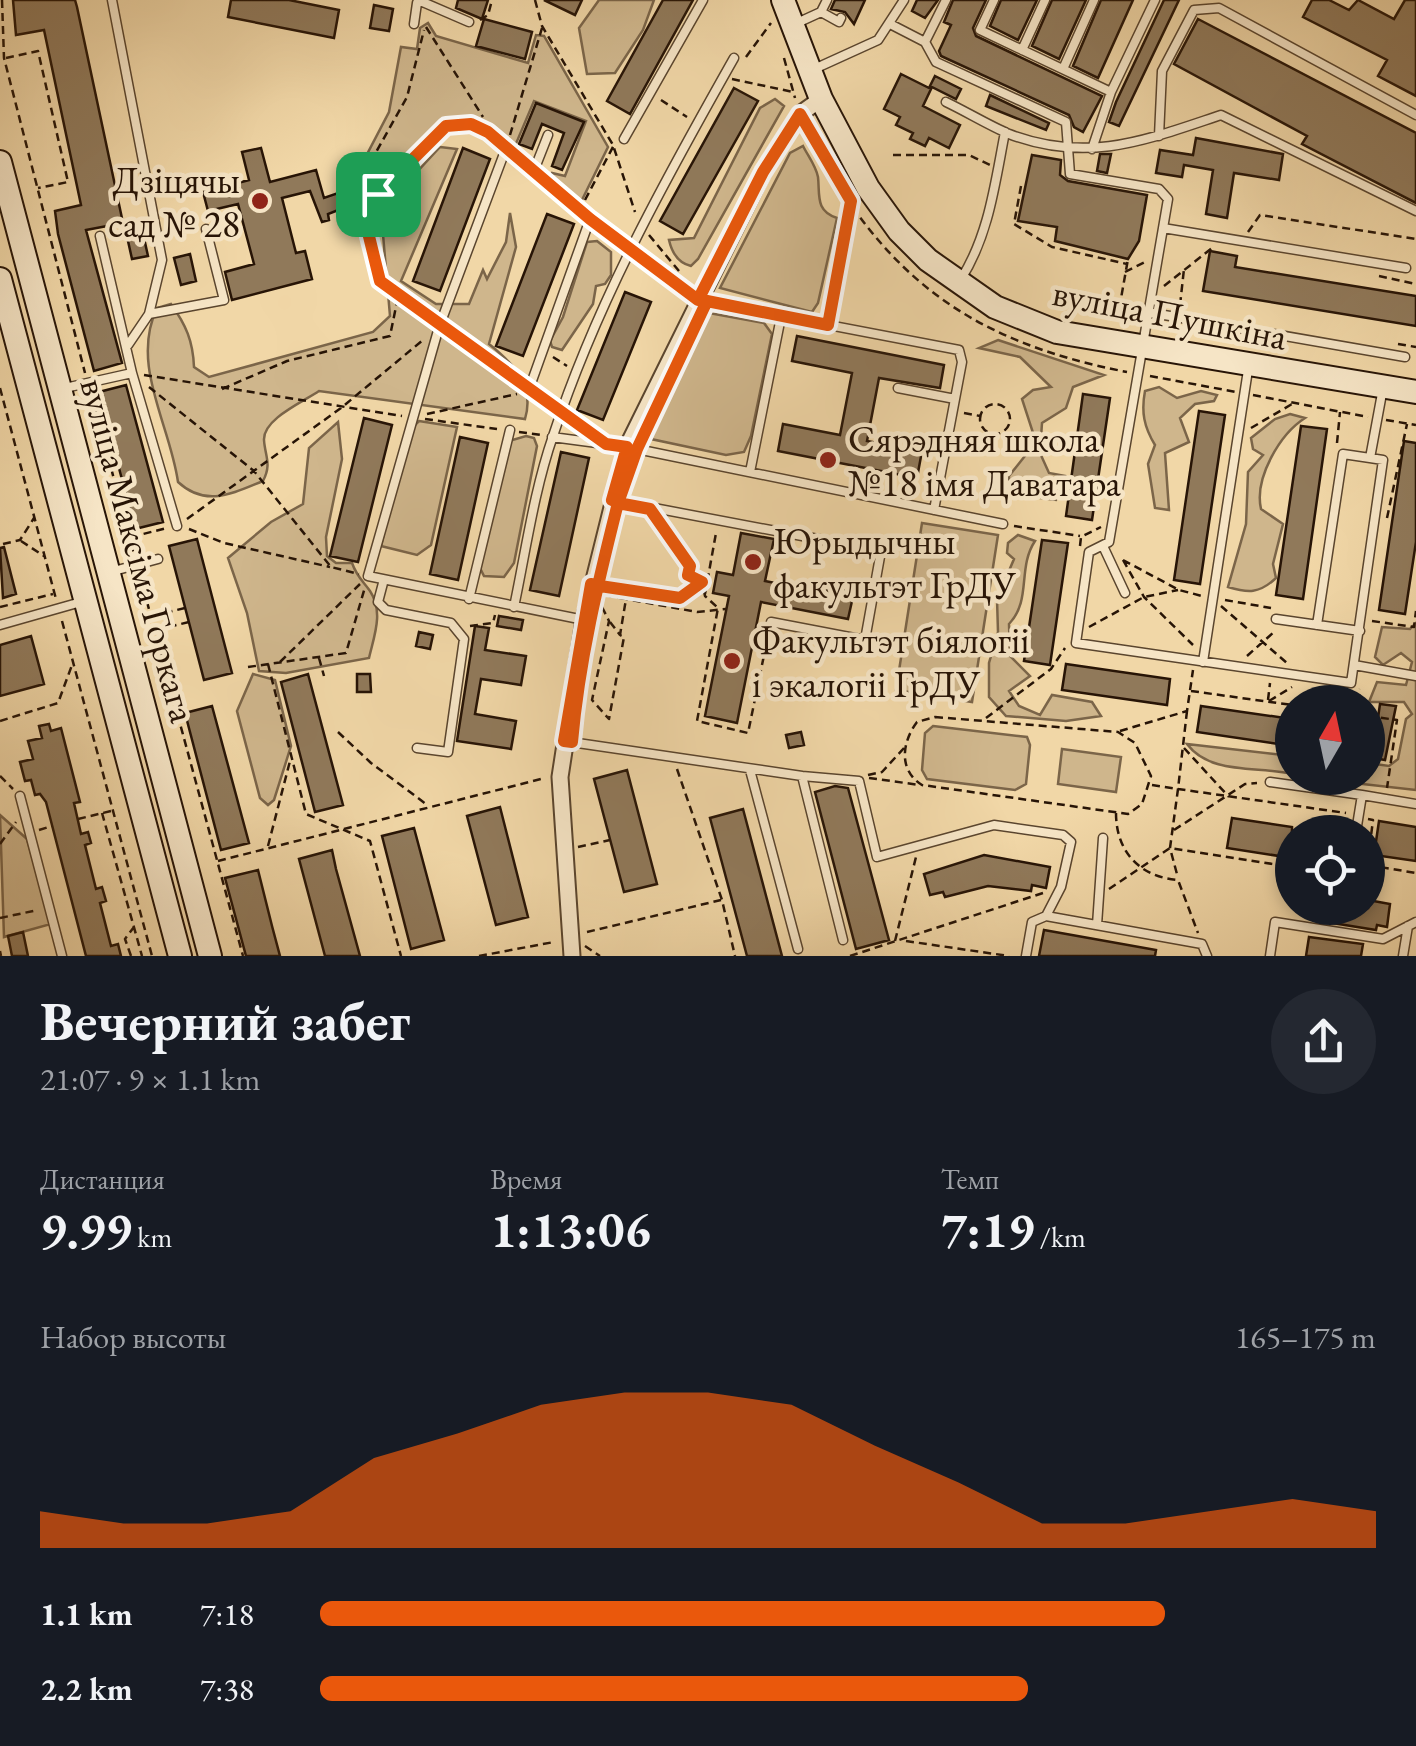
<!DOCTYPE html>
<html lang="ru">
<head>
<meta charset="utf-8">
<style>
	:root { --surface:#171b24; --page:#242831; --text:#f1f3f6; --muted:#9ea1a6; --accent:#ea580c }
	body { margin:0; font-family:"EB Garamond",serif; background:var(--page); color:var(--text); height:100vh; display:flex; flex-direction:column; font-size:38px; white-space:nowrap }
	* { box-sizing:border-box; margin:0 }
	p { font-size:32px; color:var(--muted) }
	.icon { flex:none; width:55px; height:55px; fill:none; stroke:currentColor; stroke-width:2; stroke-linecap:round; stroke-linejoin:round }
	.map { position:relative; height:956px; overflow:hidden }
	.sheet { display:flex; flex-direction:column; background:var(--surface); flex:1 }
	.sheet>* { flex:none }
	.needle { width:65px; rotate:9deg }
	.tools { position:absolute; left:1275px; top:685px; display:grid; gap:20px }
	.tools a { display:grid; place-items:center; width:110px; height:110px; border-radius:50%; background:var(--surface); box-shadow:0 5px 15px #0003; font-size:50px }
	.pin { position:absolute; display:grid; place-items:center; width:85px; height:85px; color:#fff; margin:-42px; border-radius:20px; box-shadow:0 5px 15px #0006 }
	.round { display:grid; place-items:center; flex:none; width:105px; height:105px; border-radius:52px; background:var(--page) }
	.head { display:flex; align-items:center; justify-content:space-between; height:170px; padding:0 40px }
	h1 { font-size:55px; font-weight:700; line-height:75px }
	.metrics { display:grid; grid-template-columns:repeat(3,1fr); gap:15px; height:170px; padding:10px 40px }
	.metrics div { display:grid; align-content:center }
	.metrics b { font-size:50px; font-weight:700 }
	.metrics small { font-size:28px; font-weight:400 }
	.metrics p { font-size:28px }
	.chart { height:280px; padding:20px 40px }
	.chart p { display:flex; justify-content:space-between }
	.chart svg { width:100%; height:180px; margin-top:10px; fill:var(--accent); opacity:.7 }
	ul { padding:0 40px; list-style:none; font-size:32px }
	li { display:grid; grid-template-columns:160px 120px 1fr; align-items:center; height:75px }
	li i { height:25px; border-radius:12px; background:var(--accent) }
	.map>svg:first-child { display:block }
	.green { fill:#cfb68c; stroke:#7b6549; stroke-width:2.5 }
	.building { fill:#90795a; stroke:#271406; stroke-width:2.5 }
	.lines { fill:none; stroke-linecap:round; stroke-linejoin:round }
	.lane-casing { stroke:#5a452e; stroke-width:11 }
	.street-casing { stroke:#5a452e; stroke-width:19 }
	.secondary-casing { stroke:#271406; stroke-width:26 }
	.path { stroke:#271406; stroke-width:2.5; stroke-dasharray:8 5; stroke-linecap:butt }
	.lane { stroke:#f6e5c6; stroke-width:8 }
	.street { stroke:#f6e5c6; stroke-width:15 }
	.secondary { stroke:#f6e5c6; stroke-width:22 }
	.route-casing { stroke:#fff; stroke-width:20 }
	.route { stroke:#ea580c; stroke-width:12 }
	.poi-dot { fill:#8f2418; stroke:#f6e5c6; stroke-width:4 }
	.labels { text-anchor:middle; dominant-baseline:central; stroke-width:9; stroke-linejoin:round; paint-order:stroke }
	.poi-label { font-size:38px; fill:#271406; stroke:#f6e5c6; text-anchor:start }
	.street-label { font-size:38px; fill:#271406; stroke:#f6e5c6 }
</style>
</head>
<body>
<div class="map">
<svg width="1416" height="956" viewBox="0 0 1416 956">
	<rect width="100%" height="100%" fill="#f1d7a7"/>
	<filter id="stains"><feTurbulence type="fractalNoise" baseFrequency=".002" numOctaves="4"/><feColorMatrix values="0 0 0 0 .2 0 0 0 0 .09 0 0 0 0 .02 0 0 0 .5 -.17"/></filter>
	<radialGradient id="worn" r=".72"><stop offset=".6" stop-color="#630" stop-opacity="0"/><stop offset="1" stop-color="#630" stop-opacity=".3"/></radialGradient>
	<path class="green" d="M599,0h55l-11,30 -28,43 -28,1 -8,-46z
		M428,23l8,13 92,27 8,-28 8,1 64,111 -29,59 -31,-25 4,-8 13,3 21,-55 -52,-20 -19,45 -5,1 -26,-19 -39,-5 -88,90 -6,-28 38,-73 12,-65 16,2 3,-21z
		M775,99l9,7 -86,153 -7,7c-13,-3 -19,-13 -22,-26l25,-2 66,-130z
		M803,146c5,10 13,20 15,31 2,18 -3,34 19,41l-19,85 -6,9 -92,-24 70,-135z
		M440,147l17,2 -56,132 35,23h33l14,-34 4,9 19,-37 4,-29 6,34 -27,97c25,20 46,42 36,75l-206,-28c-16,11 -56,28 -55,49 1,16 8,24 -1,41 -30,12 -57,27 -85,1 -8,-58 -48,-117 -21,-174l14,-4c15,21 22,37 23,63l15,10 164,-45 17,-16 -9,-105z
		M597,241l14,11v23l-6,9 -9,2 -3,18 -31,46 -10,-3 -2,-6 13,-24 24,-75z
		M709,313l55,10 8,11 -21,102 -7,16 -18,3 -75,-16z
		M998,340l106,35 -31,12 -7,21 -24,15 -2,30 9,20 16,3 -9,24 -47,-6v-18l27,-34 -14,-43 11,-9 18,-3 -31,-30 -41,-9z
		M1159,387l18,11 24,-7 16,4 -3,6 -19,3 -15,14 9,24 -24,11 4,57 -14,-2 -7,-44 7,-19c-11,-18 -14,-33 -10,-54z
		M1290,414l15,4c-25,16 -51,60 -44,91l22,15 -10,40 3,14c-17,16 -28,15 -48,9l18,-63 2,-52 15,-17 -10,-6 -2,-11 24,-19z
		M419,421l38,6 -26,118 -14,10 -36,-9 26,-113z
		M338,422l4,37 -16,78 1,19 9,7h16c5,14 11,18 18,28 14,21 4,45 -1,67l-83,15 -27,-2 -12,-58 -19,-55 43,-36 32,-18 6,-56z
		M526,436l8,2 3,8 -23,117 -10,14 -20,-1 -5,-10 30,-125z
		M922,523l76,12 -26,167 -76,-12z
		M1018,535l17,6c-18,27 -3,59 -26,83l1,32 20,20 -21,15 10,15 21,9 12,-20 40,7 9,14 -35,5 -60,-5 -17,-19v-34l9,-31 -1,-33 17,-40 -7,-6 1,-10z
		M1416,623v167l-107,-12h59v-15l21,3 9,-7 8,-40 6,-5 -8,-12h-35l8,-20 29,3 6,-23 -11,-9 -18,12 -8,-8 7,-30 28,2z
		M253,674l22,6 16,66 -17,54 -6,5 -8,-7 -23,-87z
		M933,726l94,11 3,8 -4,39 -11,6 -88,-11 -5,-9 3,-37z
		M1187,744l105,12v18c-35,-8 -82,1 -105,-30z
		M1062,749l59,8 -5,35 -58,-8z
		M0,815l27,24 24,85 -47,13z"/>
	<path class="building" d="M13,0h62l2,7 46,216 -37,7 36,133 -28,8 -36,-137 -3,-23 26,-6 -37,-175 -28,5z
		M231,0h58l50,10 -5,28 -106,-21z
		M458,0h30l-6,19 -26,-11z
		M544,0h38l-7,15z
		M663,0h30l-63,114 -23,-13z
		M835,0h30l-11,24 -9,-12 -14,-3z
		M917,0h21l-13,18 -13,-7z
		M953,0h33l-13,28 3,8 126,60 -19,36 -9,-5 -5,-12 -128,-59 -2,-5 12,-26 -7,-3z
		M1001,0h36l-19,40 -28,-14z
		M1052,0h34l-27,59 -27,-13z
		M1101,0h32l-35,78 -25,-12z
		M1164,0h15l-60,126 -10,-4 7,-20z
		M1312,0h17l20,10 9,-10 36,19 11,-19h11v96l-38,-20 9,-16 -84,-43z
		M374,5l19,4 -4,22 -19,-3z
		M484,19l48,13 -7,27 -49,-13z
		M1198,19l218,114v70l-114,-59 5,-8 -133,-72z
		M901,74l30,15 -8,17 37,19 -11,23 -20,-10 -4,8 -15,-7 3,-6 -17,-8 4,-8 -16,-8z
		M935,76l26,13 -5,10 -26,-13z
		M734,88l24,13 -75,133 -23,-13z
		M990,95l59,28 -3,7 -60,-24z
		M536,103l48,19 -22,48 -10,-4 12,-33 -22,-9 -10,25 -13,-5z
		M1196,138l87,16 -4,26 -45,-7 -7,45 -21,-4 7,-44 -29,-5 -2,12 -26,-4 4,-23 33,5z
		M261,148l9,34 46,-12 8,28 17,-6 5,15 -18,7 1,6 -7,2 -12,-31 -28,7 14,55 9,-2 7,28 -80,21 -7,-28 29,-8 -16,-60 -30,7 -5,-19 46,-12 -7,-28z
		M463,148l27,11 -50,132 -27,-10z
		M1100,154h11l-4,19 -10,-2z
		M1032,155l29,5 -1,15 8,6 79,14 -8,46 -11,18 -73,-18 2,-14 -39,-6z
		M547,214l27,10 -51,132 -27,-10z
		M142,229l6,27 -16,3 -6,-27z
		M1210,251l27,5 -2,11 181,29v30l-213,-35z
		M190,254l6,27 -15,4 -7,-27z
		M625,292l26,10 -48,118 -26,-10z
		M797,336l147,29 -4,23 -61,-10 -12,63 55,10 -5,27 -139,-27 5,-27 57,11 12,-62 -60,-12z
		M126,385l37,137 -28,7 -36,-137z
		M1083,394l27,4 -18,122 -26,-4z
		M1199,411l26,4 -25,169 -26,-4z
		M364,418l28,7 -34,137 -28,-6z
		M1301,426l26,3 -24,170 -27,-4z
		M460,437l28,6 -30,137 -28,-6z
		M1404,441l12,2v99l-11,72 -26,-4z
		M561,452l28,6 -30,138 -29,-6z
		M741,533l33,6 -9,42 61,12 1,-7 27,6 -6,27 -87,-17 -24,121 -32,-7 24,-120 -16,-3 4,-21 16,3z
		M197,539l35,134 -28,7 -35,-134z
		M1042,540l26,3 -18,122 -26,-4z
		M4,547l12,47 -13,4 -3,-50z
		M499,616l24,4 -2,10 -24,-4z
		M475,626l14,2 -4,22 41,6 -5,29 -40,-6 -6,35 41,7 -5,28 -54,-8z
		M419,632l14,3 -3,14 -14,-3z
		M31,636l13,48 -44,12v-51z
		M1066,664l104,15 -3,26 -105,-15z
		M308,674l35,131 -28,7 -34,-130z
		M357,674h13l1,18h-14z
		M1380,704l16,2 -11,54 -17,-3v-26l8,1z
		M212,706l37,137 -28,7 -36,-137z
		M1201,706l91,13v27l-95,-14z
		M49,724l2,7 10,-3 19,74 -6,1 7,31 7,-2 3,11 -6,2 11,44 6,-2 4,14 -6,2 11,43 7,-2 3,12h-35l-40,-154 -6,-8 -5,1 -4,-15 -6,1 -5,-19 13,-3 -5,-18 14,-3 -3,-12z
		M801,732l3,13 -15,3 -3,-13z
		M627,770l30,114 -33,8 -30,-113z
		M835,786l13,2 41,152 -33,9 -41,-157z
		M500,807l28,110 -32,8 -29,-109z
		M743,809l39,147h-35l-37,-138z
		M1232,818l60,9v31l-65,-10z
		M1379,821l37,6v34l-42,-6z
		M414,828l30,112 -33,9 -29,-113z
		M332,850l4,19 24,87h-35l-26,-97z
		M984,855l66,12 -4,21 -14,-3 -1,6 -43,-5 -43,11 -2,-5 -13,3 -6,-21z
		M258,870l14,56 8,30h-34l-21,-78z
		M1368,900l22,4 -3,23 -10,-2 -1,5 -50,-8 1,-6 14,2 2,-10h25z
		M1044,930l112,20 -1,6h-116z
		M23,932l5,24h-16l-4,-20z
		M1309,937l54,7 -2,12h-55z"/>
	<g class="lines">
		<defs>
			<path id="lane" d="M112,0l50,260 -13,54 -21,31
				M418,0l51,22
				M994,0l-14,30 131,62
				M821,12l18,10 2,-4
				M797,23l24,-11 6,-12
				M414,24l3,-21
				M892,25l33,17 11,20 130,60 4,52 89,15 9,10 -59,343 -20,10 -13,91 275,40 32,-223 -13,-2 13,-70
				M925,42l21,-42
				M1022,50l23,-50
				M1063,69l31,-69
				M812,70l66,-30 26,-40
				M946,102c21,10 42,23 63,32 79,30 137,6 212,-19l195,96
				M1159,136l3,-65 32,-61 25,-2 197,107
				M624,139l79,-139
				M1092,149l19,-57 44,-92
				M505,151l-66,176 -71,249 216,44
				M533,173l15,-38
				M354,220l92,-94 25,-1 17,8 102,86 108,81 261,50 3,12 -28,148
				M1163,228l243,40
				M961,279c28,-44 34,-96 44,-147
				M1147,312l258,45
				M149,314l75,-14 -18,-71
				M132,373l45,153
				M65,388l67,-15 -32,-137
				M898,388l57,11
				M528,392l62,-173
				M552,437l75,10 376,77
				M750,472l31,-155
				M612,500l269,51 -16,89 -94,-18
				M1103,546l22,47
				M110,572l48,-13
				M383,583l-5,19 8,8 65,13 13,16 -16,113 -31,-4
				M469,599l41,-169
				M514,607c12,-57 20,-116 39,-171 44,-134 112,-256 181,-378
				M1276,619l84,12
				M0,625l81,-23
				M1317,625l26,-171 27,4
				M1203,662l45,-292
				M1354,665l62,11
				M564,741l238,35 41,164
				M750,770l48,179
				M802,776l57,5 18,76 117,-32 69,10 8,7 -10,45 -15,29
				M1270,782l92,13
				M20,796l42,160
				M1356,832l6,-37 54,9
				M1097,925l6,-87
				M1026,956l6,-34 14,-6 156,28 5,12
				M1270,956l5,-34 108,17 33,-17
				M1403,956l5,-30"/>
			<path id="street" d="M572,956l-12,-179 24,-157 43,-173 136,-275 37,-58 21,-15"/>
			<path id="secondary" d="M783,0l38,99 47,89 31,43 29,29 67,47 62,25 359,60
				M0,162l210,794
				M0,279l180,677"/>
		</defs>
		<use href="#lane" class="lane-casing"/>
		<use href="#street" class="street-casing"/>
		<use href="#secondary" class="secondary-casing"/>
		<path class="path" d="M2,0l2,58 81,315
			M535,0l7,26 71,119 22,67
			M480,20l8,-5 4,-15
			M426,27l57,90
			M746,57l25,-34
			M6,58l32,-7 30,131 -30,6
			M784,58l11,40
			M732,79l61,13
			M661,100l26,17
			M806,129c75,146 161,212 321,243
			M510,135l32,-107
			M893,155h76l21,10
			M1021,186l-7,38 38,23 75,17
			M360,197l-3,-11 50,-89 17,-67
			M585,200l29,-55
			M366,224l14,57 50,38
			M1248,232l12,-17 156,24
			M649,235l30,36
			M1125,272l20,-10
			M1379,276l37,8
			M1164,286l48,-38
			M1180,305l4,-36
			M827,312l23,-110
			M1117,321l11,-62
			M448,334l71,51
			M1398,344l18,3
			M553,357l14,9
			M144,375l258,41
			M1150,376l86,16
			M149,387l105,84 77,96 28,7
			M0,388l56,211
			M222,389l65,-28 103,-25 9,-44
			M91,393l43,161
			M1253,395l115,22
			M538,397l15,9
			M980 419a15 15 0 1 1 30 0a15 15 0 1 1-30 0Z
			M964,413l16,3
			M427,414l90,-20
			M572,418l17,14
			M425,419l72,10
			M1386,420l30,5
			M1251,428l41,-24
			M519,432l22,3
			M1337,443l3,-31
			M1387,518l20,-94
			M187,519l154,-111 82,-68
			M657,519l33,47 -2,9 14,7 3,14 13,12 -21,113 51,12 21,-102
			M1014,526l66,10
			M189,529l35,14 106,24
			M131,537l36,-9
			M21,541l23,15
			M3,544l17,-4 14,-22
			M1080,546l1,-9 20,-10
			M1123,560l56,30 23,6
			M1123,560l21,37 49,48
			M140,576l103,380
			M609,587l71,11 21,-15
			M626,593v6l71,13 29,-3
			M705,594l11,-61
			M1225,600l46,8
			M1221,606l66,57
			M0,607l53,-13
			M602,607l7,14 -17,79 17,19 15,-82 -4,-2 6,-36 -22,-4
			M152,616l33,-8
			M62,621l90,335
			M1372,621l42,6 2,-16
			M610,622l10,13
			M470,626l23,-3 2,-8
			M1089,627l55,-30 34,-7
			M156,630l33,-8
			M1247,656l27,-24
			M319,658l5,18
			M280,662l80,-78
			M268,664l38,150 64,27 31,115
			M248,667l98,-14 19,-66
			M1191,691l101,14
			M1322,691l10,11
			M1268,700l2,-17
			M1269,701l23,-14
			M1358,702l2,-13
			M1187,711l-9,78 168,24
			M1368,716l29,4 -10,68
			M935,717l183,15 17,11 16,33 -9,28 -14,10 -206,-29c-24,-15 -20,-43 -5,-63z
			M986,718l65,-49 14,-21
			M0,721l58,-18 14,-38
			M1120,731l67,-20 6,-41
			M338,732l33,31 55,41
			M1184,748l45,49
			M677,769l45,131 13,56
			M868,775l14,-3 22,-24
			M0,776l13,13
			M869,778l51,7
			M1152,785l26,4 -8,59 8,30
			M102,813l40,143
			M1116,813c0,39 24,64 62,67l20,53
			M78,819l33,-8
			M39,830l13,-4
			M1174,830l71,-46 12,-1
			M0,844l16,-22
			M268,846l22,-85
			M578,847l32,-7
			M1368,860l5,-40 -5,-1
			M218,861l327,-83
			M1368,865l48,8
			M1109,889l61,-41 122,19
			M0,918l38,-8
			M587,932l134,-32
			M895,941l21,-84
			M906,941l103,15
			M585,946l15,10
			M0,951l1,5
			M131,956l-6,-17 9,-12
			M479,956l75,-14
			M850,956l196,-64"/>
		<use href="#lane" class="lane"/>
		<use href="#street" class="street"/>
		<use href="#secondary" class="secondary"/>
	</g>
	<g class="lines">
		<defs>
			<path id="route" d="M378,194l-15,18 17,69 226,163 21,3 -15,53 6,3c-20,79 -39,158 -46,239l-8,-1 27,-157c3,1 6,1 9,2l80,12 22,-16 -14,-7 2,-9 -40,-57 -32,-6 19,-54 70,-148 121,24 23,-124 -51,-87 -37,58 -65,128 -108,-81 -102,-87 -17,-8 -25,2 -68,68"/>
		</defs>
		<use href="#route" class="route-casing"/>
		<use href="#route" class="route"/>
	</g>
	<g class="poi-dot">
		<circle cx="260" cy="201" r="10"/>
		<circle cx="828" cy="460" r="10"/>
		<circle cx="753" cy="562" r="10"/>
		<circle cx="732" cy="661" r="10"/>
	</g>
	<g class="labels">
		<g class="poi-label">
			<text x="240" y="179" text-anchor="end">Дзіцячы<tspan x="240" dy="44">сад № 28</tspan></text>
			<text x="848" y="438">Сярэдняя школа<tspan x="848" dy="44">№18 імя Даватара</tspan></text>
			<text x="773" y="540">Юрыдычны<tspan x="773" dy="44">факультэт ГрДУ</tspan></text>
			<text x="752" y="639">Факультэт біялогіі<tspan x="752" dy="44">і экалогіі ГрДУ</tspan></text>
		</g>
		<g class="street-label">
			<text transform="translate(1170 314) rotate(11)">вуліца Пушкіна</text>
			<text transform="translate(139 550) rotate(75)">вуліца Максіма Горкага</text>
		</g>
	</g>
	<rect width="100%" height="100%" filter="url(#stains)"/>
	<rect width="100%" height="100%" fill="url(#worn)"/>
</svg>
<div class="tools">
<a><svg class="needle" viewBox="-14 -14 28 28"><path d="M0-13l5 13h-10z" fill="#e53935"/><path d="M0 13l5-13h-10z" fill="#9ea1a6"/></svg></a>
<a><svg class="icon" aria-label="locate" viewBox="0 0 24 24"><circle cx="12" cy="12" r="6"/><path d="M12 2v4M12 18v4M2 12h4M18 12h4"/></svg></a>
</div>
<div class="pin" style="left:378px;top:194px;background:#1e9e55"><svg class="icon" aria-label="arrive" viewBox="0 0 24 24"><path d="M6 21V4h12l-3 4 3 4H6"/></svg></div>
</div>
<section class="sheet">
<div class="head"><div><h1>Вечерний забег</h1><p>21:07 · 9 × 1.1 km</p></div><a class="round"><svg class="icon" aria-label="share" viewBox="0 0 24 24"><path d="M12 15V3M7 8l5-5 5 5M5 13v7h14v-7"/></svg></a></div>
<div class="metrics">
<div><p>Дистанция</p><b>9.99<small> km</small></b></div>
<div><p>Время</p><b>1:13:06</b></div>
<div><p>Темп</p><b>7:19<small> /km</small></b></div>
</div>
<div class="chart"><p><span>Набор высоты</span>165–175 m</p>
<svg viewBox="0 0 160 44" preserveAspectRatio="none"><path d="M0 44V35L10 38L20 38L30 35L40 22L50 16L60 9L70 6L80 6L90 9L100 19L110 28L120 38L130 38L140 35L150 32L160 35V44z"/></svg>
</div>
<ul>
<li><b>1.1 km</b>7:18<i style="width:80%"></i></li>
<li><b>2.2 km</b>7:38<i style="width:67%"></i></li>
</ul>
</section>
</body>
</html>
